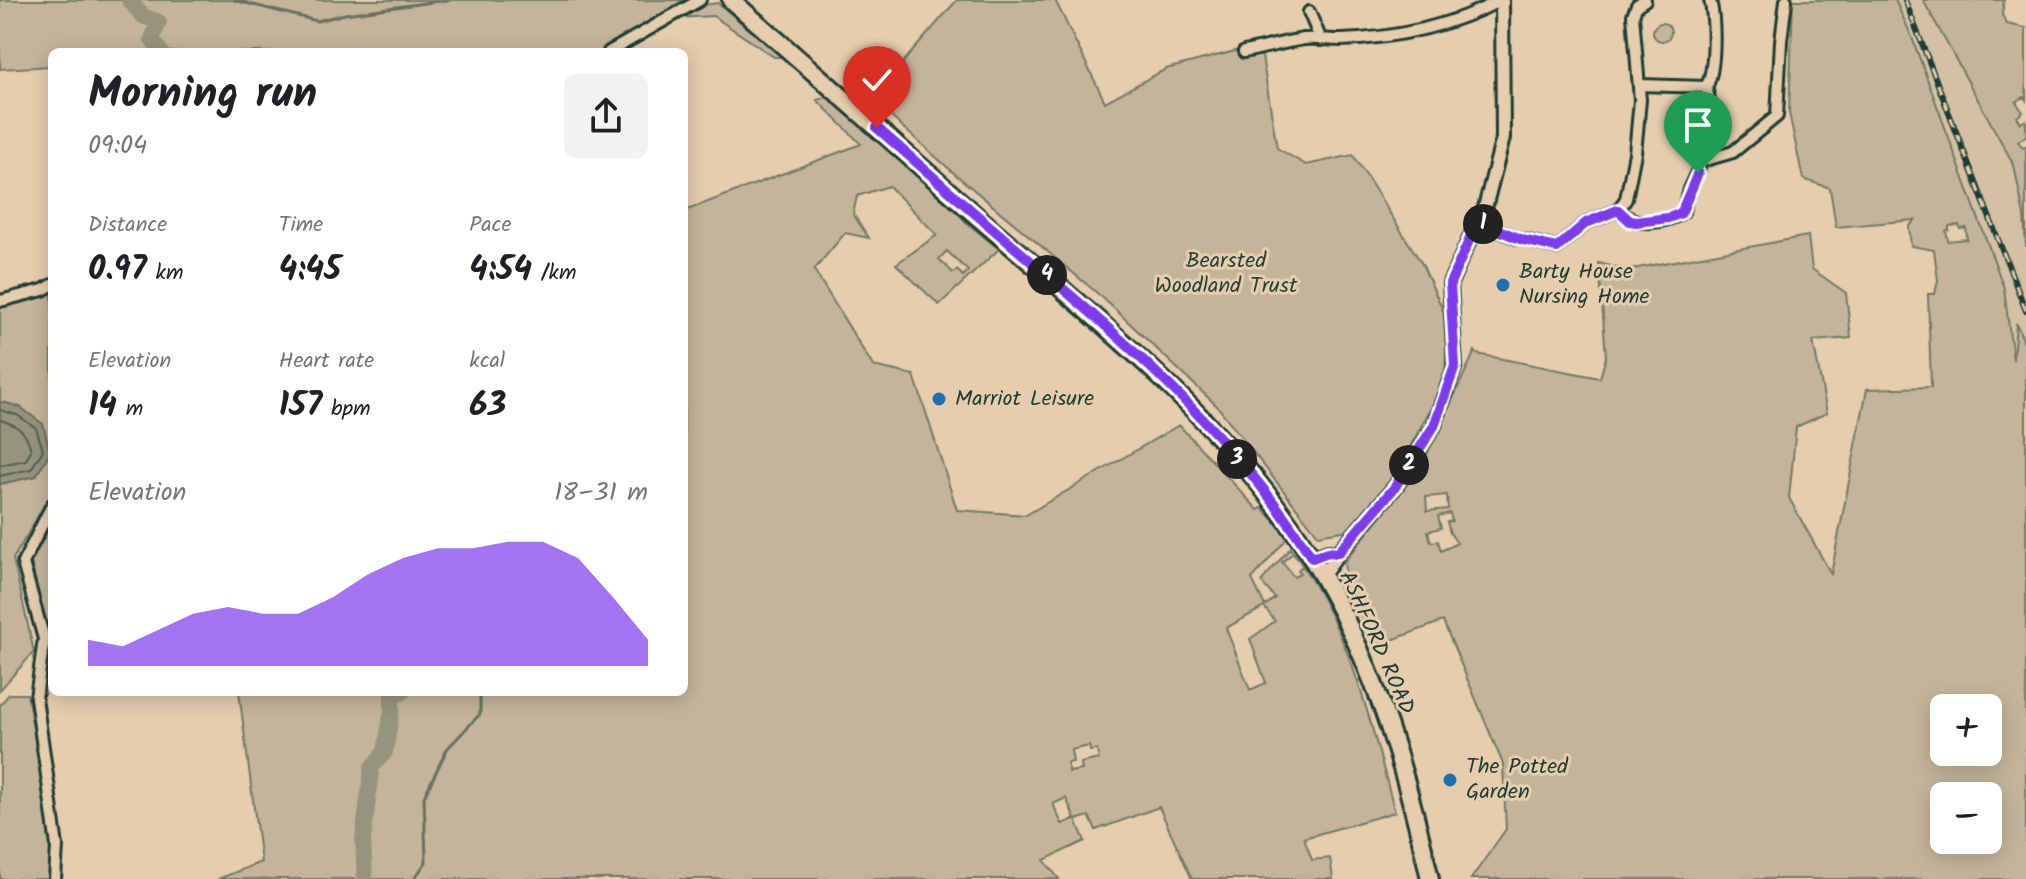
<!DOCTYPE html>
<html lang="en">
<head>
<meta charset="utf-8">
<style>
	:root { --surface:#fff; --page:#f2f2f2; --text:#202124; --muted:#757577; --accent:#7c3aed }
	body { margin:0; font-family:Kalam,sans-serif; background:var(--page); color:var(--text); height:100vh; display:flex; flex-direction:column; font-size:30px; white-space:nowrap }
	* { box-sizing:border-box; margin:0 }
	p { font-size:26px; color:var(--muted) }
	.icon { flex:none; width:44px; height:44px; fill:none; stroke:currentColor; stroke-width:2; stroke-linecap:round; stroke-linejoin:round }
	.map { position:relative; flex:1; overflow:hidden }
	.details { position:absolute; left:48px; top:48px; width:640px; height:648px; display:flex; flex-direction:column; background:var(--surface); border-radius:12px; box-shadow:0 4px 20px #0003 }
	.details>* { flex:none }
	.fabs { position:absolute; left:1930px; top:694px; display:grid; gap:16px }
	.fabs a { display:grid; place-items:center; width:72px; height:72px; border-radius:12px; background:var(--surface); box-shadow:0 4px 20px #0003; font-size:40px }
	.pin { position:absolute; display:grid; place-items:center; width:68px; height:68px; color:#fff; margin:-82px -34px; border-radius:50% 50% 50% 0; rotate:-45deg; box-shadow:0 0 8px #0007 }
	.pin .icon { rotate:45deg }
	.km { position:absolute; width:40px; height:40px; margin:-20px; border-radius:50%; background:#222; color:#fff; font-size:22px; line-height:40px; text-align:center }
	.round { display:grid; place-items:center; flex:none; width:84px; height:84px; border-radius:12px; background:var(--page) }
	.headline { display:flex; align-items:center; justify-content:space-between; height:136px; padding:0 40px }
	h1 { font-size:44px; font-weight:700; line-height:60px }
	.figures { display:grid; grid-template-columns:repeat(3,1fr); gap:12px; height:136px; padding:8px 40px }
	.figures div { display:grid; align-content:center }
	.figures b { font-size:34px; font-weight:700 }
	.figures small { font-size:22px; font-weight:400 }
	.figures p { font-size:22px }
	.chart { height:224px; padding:16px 40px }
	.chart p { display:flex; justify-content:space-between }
	.chart svg { width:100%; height:144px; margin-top:8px; fill:var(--accent); opacity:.7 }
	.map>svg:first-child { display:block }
	.built { fill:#d4c1a4 }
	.green { fill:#c4b59a; stroke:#727967; stroke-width:2; fill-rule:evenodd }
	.water { fill:#97947d; stroke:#677160; stroke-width:2 }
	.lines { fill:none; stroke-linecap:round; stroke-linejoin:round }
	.shore { stroke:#4f6051; stroke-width:2 }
	.stream { stroke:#677160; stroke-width:3 }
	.river { stroke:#97947d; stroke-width:16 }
	.minor-casing { stroke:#1f3d34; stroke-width:16 }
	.tertiary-casing { stroke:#1f3d34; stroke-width:18 }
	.primary-casing { stroke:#1f3d34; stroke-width:22 }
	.minor { stroke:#e5cdae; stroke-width:10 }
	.tertiary { stroke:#e5cdae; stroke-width:12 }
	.primary { stroke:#e5cdae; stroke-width:16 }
	.rail-casing { stroke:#1f3d34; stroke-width:6 }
	.rail { stroke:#e5cdae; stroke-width:3; stroke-dasharray:9; stroke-linecap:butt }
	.route-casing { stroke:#fff; stroke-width:16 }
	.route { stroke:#7c3aed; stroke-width:10 }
	.poi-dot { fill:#1f6fb2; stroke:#e5cdae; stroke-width:3 }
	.labels { text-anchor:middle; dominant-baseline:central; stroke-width:6; stroke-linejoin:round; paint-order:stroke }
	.park-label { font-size:22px; fill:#274339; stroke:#e5cdae }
	.poi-label { font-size:22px; fill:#1f3d34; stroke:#e5cdae; text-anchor:start }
	.street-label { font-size:22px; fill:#1f3d34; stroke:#e5cdae }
</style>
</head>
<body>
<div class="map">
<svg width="2026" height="879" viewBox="0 0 2026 879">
	<rect width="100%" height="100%" fill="#e5cdae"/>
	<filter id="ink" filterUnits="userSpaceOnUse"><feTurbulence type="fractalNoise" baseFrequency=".0125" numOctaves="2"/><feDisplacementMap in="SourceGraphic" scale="16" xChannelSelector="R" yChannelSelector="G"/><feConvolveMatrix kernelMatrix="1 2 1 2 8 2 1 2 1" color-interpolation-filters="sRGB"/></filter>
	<g filter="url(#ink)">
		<path class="built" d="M1895,0h28l91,165 10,51 2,31v164l-115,-376z"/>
		<path class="green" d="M0,0h683l-80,52h-551v14l-52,3z
			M957,0h98l50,102 61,-33 77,-20 2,6 17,1 15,92 29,17 47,-10 69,109 25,55 -2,63 -57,106 -34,41 -36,6 -101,-129 -114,-108 -148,-124 -84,-75z
			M1793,0h102l16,35 93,253 9,72 3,-37 10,24v532h-555l35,-50 -3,-65 -60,-143 -67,25 -28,-57 -4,-27 77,-95 54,-116 2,3 123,24 6,-21 -7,-94 28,7 181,-34 4,33 34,24 5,45 -38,3 14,72 -31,14 -7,71 42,76 36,-185 64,-2 -3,-93h7l3,-14 -4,-30 -23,-4 -2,-19 6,-7 -79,7 -6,-39 -27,-9 -14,-66zM1959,225l1,4 6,-1 1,11 -19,2 -2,-10 3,-1v-4zM1447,495l1,14 -21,2 -1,-14zM1450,513l2,8 -5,1 3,11 7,10 -16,8 -3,-10 -7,1 -3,-11 13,-3 -3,-12zM1944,708h44v44h-44zM1944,796h44v44h-44z
			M1923,0h81l-2,15 5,9 19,4v72l-2,-3 -8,5 7,10 -6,5 4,6 5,-3v16l-8,5 5,7 3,-2v101l-2,-31 -10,-51z
			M718,3l64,54h-8l-61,-41 -37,2 27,-13z
			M1653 32a9 9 0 1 1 18 0a9 9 0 1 1-18 0Z
			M827,97l101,84 39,42 32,26 -60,56 -43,-41 41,-29 -48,-49 -32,10 -4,18 16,24 -24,-5 -31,37 59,96 41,9 43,135 69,5 153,-90 79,85 4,-2 28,27 -38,44 13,27 10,-8 -14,-16 29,-34c60,80 79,169 105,264l-91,26 8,22 18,-2 3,21h-141l-33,-72 -63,23 -7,-14 -13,4 9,21 -41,19 15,19h-841l43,-17 -22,-170h445v-481l177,-67 -44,-44zM947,251l21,20 -5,5 -6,-6 -4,3 -14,-14zM1293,553l10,12 -5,5 2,3 -6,4 -12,-15zM1264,607l11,14 -25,18 16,44 -16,7 -24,-62zM1089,746l1,5 7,-1 2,9 -18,4 1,7 -13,2 -2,-9 6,-1 -2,-12zM1066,798l9,21 -13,5 -9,-20z
			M52,290v202l-39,67 21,93 -34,38v-206l36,-8 -33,-74 -3,1v-96z
			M52,523v124l-21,-85z
			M9,694h18l26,149 -3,36h-50v-174z"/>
		<path class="water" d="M3,402l17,5 23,17 7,28 -14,24 -36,8v-81z"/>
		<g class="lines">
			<path class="shore" d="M0,410l17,5 19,13 7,22 -12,19 -31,7
				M0,420c18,5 27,12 31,30l-5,10 -26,5"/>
			<path class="stream" d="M234,0l83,21 28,-7 102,-14
				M414,879l12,-17 -2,-65 23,-48 33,-35v-22"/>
			<path class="river" d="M129,0l14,16 16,6 -7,17 9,13
				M365,879l-2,-39 9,-73 13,-15 7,-42v-13l11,-5"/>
			<defs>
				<path id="minor" d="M1309,12l12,28
					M609,52l91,-52
					M1244,52c20,-4 40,-10 60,-13 12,-1 25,1 37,1 57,-2 110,-14 160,-40
					M1640,85l66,2c10,-16 9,-68 4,-87
					M1702,161l31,-9 44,-36 4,-75 5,-41
					M1618,210c16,17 46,15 65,2l6,-23 13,-28 7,-62 -3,-12
					M1481,223l36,15 40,10 29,-25 32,-13 8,-11 9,-46 5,-53 -7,-85 4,-10 8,-5
					M0,301l43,-11 9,-5
					M52,505l-29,58 21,76 -8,59 21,148 -2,33"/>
				<path id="tertiary" d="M1312,558l16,-6 10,1
					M1323,576l15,-23 57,-66 39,-61 21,-60 -5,-83 26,-58 5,-2 22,-85 -1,-138"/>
				<path id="primary" d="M731,0c81,70 161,141 241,212 127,110 267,217 351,365 54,94 84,198 107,302"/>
			</defs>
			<use href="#minor" class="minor-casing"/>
			<use href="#tertiary" class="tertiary-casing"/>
			<use href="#primary" class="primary-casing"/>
			<use href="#minor" class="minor"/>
			<use href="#tertiary" class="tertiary"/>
			<use href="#primary" class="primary"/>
			<defs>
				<path id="rail" d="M1905,0l121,311"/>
			</defs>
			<use href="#rail" class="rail-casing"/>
			<use href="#rail" class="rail"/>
		</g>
	</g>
	<g class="lines" filter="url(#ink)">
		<defs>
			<path id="route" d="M877,128c43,37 85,75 129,112 111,94 228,193 306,318l16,-6 10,1 57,-66 39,-61 21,-60 -5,-83 26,-58 5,-2 42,17 34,8 29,-25 32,-13 12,11 6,1 32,-4 13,-5 17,-40"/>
		</defs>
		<use href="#route" class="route-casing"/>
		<use href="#route" class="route"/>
	</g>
	<g class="poi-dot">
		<circle cx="1503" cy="285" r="8"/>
		<circle cx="939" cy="399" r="8"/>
		<circle cx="1450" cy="780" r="8"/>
	</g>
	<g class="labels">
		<g class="park-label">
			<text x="1226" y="261">Bearsted<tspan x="1226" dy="25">Woodland Trust</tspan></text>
		</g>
		<g class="poi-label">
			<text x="1519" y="272">Barty House<tspan x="1519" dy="25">Nursing Home</tspan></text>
			<text x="955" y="399">Marriot Leisure</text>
			<text x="1466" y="767">The Potted<tspan x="1466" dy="25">Garden</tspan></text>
		</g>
		<g class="street-label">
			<text transform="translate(1376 643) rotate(66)">ASHFORD ROAD</text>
		</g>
	</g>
</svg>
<div class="fabs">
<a>+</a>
<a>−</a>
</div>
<div class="pin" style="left:1698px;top:173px;background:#1e9e55"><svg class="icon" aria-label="arrive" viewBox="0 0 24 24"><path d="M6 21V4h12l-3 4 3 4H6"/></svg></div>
<div class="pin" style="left:877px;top:128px;background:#d93025"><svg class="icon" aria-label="check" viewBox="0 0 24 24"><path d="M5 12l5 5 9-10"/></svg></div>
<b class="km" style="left:1483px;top:224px">1</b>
<b class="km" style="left:1409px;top:465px">2</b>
<b class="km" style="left:1237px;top:459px">3</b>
<b class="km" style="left:1047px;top:275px">4</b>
<section class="details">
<div class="headline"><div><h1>Morning run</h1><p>09:04</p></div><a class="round"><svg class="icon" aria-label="share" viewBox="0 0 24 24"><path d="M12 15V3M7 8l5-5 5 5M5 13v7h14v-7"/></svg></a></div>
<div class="figures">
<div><p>Distance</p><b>0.97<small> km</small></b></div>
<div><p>Time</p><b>4:45</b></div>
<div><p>Pace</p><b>4:54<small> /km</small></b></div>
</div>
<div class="figures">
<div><p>Elevation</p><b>14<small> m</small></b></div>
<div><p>Heart rate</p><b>157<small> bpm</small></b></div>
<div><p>kcal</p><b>63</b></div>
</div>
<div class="chart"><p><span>Elevation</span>18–31 m</p>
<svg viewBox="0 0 160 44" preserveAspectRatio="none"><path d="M0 44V36L10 38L20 33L30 28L40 26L50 28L60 28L70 23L80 16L90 11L100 8L110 8L120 6L130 6L140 11L150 23L160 36V44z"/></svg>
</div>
</section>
</div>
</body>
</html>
